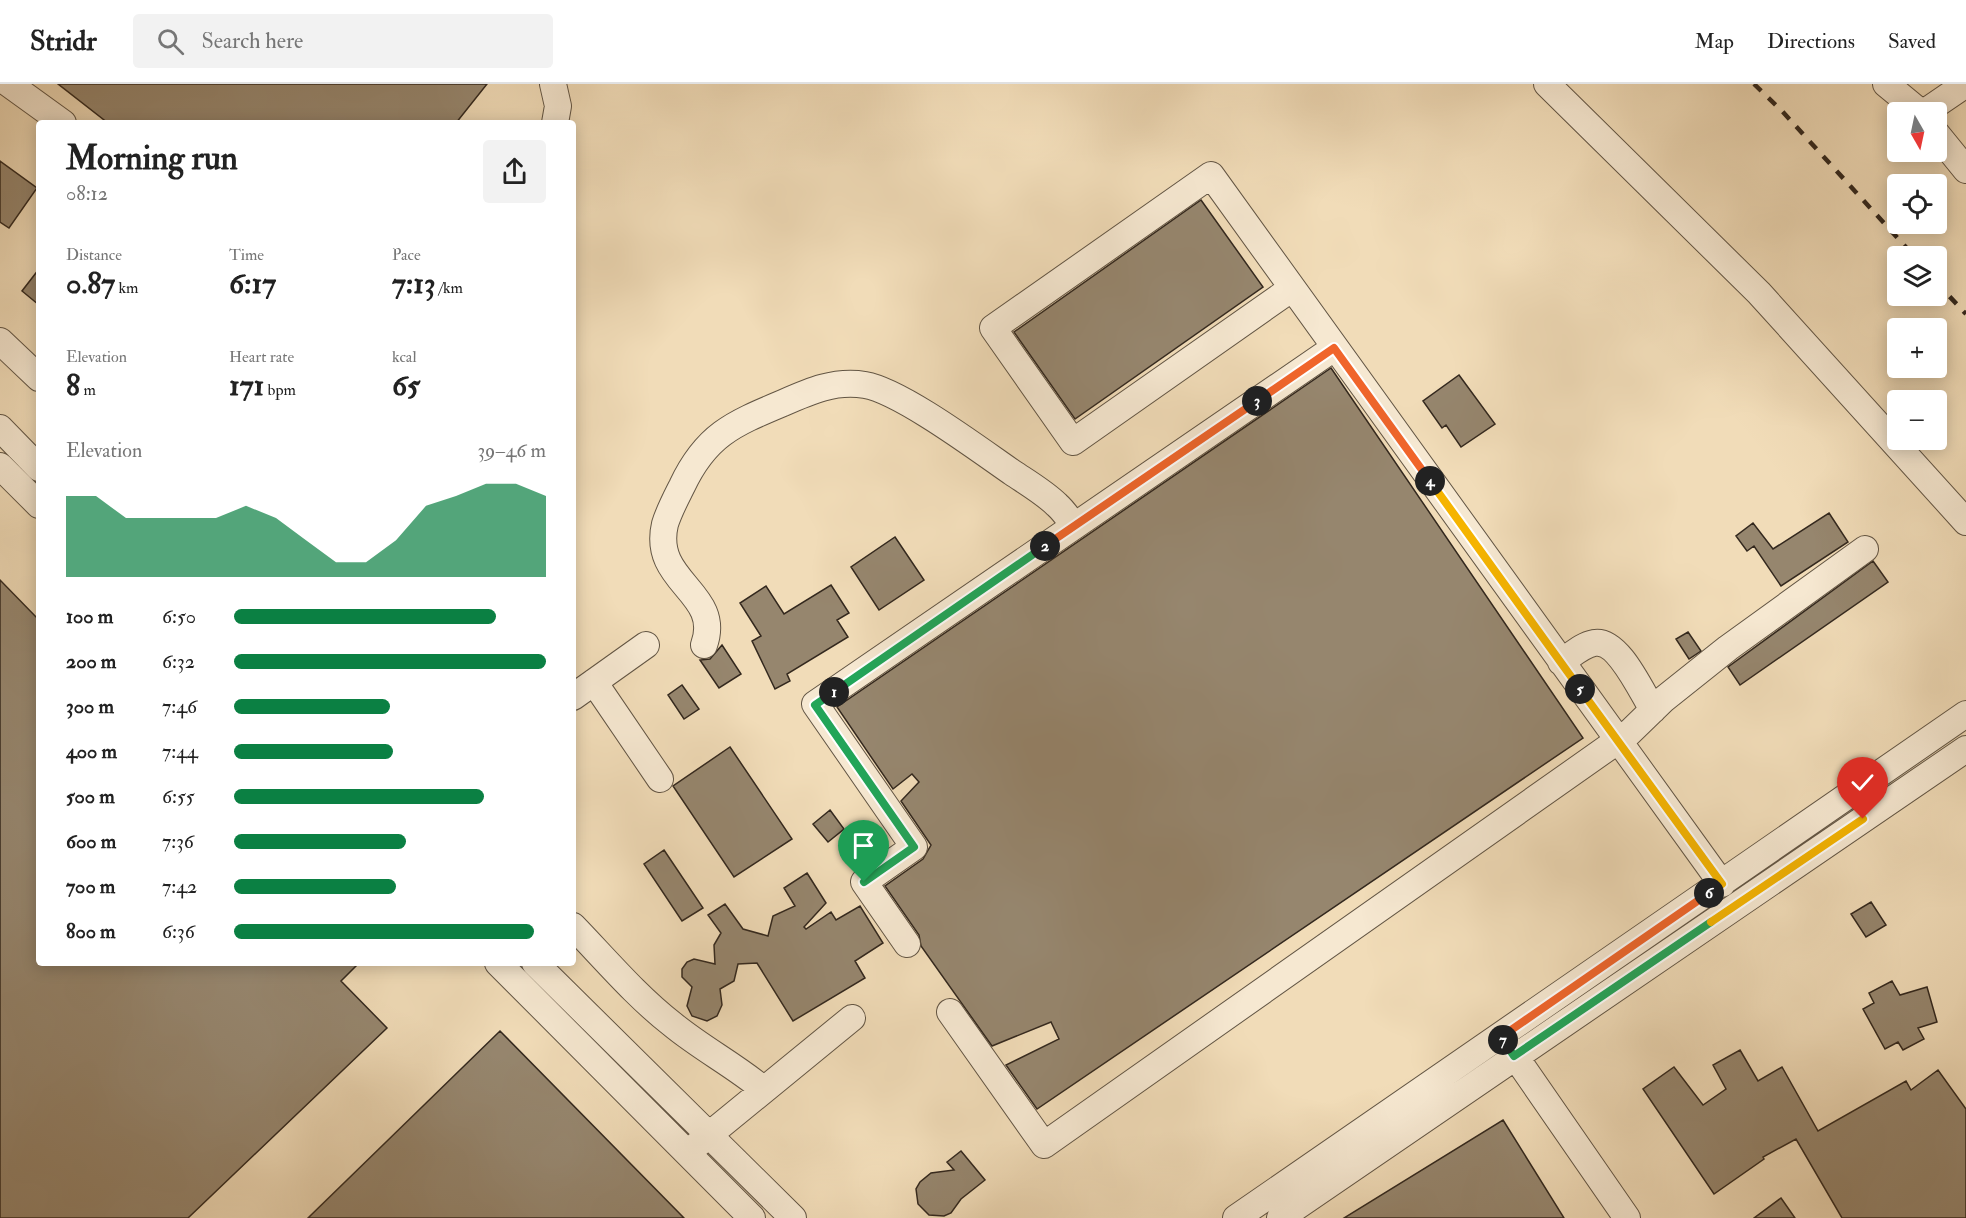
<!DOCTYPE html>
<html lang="en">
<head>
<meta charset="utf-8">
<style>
	:root { --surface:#fff; --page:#f2f2f2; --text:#222; --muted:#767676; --line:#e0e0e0; --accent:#0b8043 }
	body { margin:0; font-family:"IM FELL Double Pica",serif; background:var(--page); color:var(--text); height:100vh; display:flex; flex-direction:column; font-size:22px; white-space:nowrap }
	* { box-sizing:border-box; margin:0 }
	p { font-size:20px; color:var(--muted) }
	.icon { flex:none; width:33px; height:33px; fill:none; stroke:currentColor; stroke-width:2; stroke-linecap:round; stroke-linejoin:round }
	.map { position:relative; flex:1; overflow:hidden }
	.side { position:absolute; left:36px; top:36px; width:540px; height:846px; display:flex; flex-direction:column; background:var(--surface); border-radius:6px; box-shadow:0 3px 15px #0003 }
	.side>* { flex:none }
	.needle { width:39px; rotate:171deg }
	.buttons { position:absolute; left:1887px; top:18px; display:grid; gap:12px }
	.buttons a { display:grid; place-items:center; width:60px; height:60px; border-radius:6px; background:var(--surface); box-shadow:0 3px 15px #0003; font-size:30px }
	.pin { position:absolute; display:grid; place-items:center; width:51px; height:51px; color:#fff; margin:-62px -26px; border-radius:50% 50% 50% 0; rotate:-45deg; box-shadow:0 0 6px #0007 }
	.pin .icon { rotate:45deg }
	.km { position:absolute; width:30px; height:30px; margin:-15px; border-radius:50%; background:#222; color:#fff; font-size:16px; line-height:30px; text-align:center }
	.round { display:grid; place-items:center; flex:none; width:63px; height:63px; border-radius:6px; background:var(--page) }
	.headline { display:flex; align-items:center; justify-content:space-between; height:102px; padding:0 30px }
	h1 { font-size:33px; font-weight:800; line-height:45px }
	.figures { display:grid; grid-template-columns:repeat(3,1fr); gap:9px; height:102px; padding:6px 30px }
	.figures div { display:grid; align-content:center }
	.figures b { font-size:30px; font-weight:800 }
	.figures small { font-size:16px; font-weight:400 }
	.figures p { font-size:16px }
	.chart { height:168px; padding:12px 30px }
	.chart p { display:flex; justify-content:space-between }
	.chart svg { width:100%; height:108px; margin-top:6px; fill:var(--accent); opacity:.7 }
	ul { padding:0 30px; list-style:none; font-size:20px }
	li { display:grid; grid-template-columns:96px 72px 1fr; align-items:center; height:45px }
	li i { height:15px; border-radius:8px; background:var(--accent) }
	header { display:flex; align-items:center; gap:36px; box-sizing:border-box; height:84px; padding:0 30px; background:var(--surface); border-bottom:2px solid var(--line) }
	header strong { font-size:28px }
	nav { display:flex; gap:33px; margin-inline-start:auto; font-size:21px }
	.search { width:420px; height:54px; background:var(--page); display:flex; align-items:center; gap:15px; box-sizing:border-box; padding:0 21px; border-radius:6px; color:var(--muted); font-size:22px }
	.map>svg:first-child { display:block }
	.building { fill:#96866e; stroke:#33281e; stroke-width:1.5 }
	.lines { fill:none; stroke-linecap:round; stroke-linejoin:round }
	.minor-casing { stroke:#625544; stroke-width:28 }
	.minor { stroke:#f6e8d1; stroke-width:26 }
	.rail { stroke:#33281e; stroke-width:4.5; stroke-dasharray:10 10; stroke-linecap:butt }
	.split-1-casing { stroke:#fff; stroke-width:12 }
	.split-2-casing { stroke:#fff; stroke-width:12 }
	.split-3-casing { stroke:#fff; stroke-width:12 }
	.split-4-casing { stroke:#fff; stroke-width:12 }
	.split-5-casing { stroke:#fff; stroke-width:12 }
	.split-6-casing { stroke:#fff; stroke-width:12 }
	.split-7-casing { stroke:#fff; stroke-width:12 }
	.split-8-casing { stroke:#fff; stroke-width:12 }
	.split-9-casing { stroke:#fff; stroke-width:12 }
	.split-1 { stroke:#22a559; stroke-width:8 }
	.split-2 { stroke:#22a559; stroke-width:8 }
	.split-3 { stroke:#f0652b; stroke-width:8 }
	.split-4 { stroke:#f0652b; stroke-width:8 }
	.split-5 { stroke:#f5b400; stroke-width:8 }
	.split-6 { stroke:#f5b400; stroke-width:8 }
	.split-7 { stroke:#f0652b; stroke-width:8 }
	.split-8 { stroke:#22a559; stroke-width:8 }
	.split-9 { stroke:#f5b400; stroke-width:8 }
</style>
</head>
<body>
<header>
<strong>Stridr</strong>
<div class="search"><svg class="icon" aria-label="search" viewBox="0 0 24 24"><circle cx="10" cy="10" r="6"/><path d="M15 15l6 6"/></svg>Search here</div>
<nav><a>Map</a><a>Directions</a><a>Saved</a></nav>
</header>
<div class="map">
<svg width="1966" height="1134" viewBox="0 0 1966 1134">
	<rect width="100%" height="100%" fill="#f1dcb8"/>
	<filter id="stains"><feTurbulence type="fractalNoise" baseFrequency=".00333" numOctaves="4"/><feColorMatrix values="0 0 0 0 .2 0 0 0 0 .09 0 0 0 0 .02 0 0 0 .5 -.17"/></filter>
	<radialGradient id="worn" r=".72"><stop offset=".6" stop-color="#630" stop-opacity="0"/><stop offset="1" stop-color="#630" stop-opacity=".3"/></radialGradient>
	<path class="building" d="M58,0h429l-31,39h-348z
		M0,77l37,27 -28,40 -9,-6z
		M1201,116l62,87 -188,132 -61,-87z
		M39,185v36l-17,-14z
		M1331,284l252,370 -546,371 -31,-44 53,-26 -8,-17 -59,24 -71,-100 -2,-11 -34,-49 38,-27 8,-14 -30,-44 18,-19 -7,-8 -19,15 -56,-82z
		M1459,291l36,49 -34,23 -15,-22 -4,3 -19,-27z
		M1829,429l19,29 -67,44 -27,-40 -7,5 -11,-15 17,-13 20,26z
		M895,453l29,43 -45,30 -28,-43z
		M1873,477l15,21 -148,103 -12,-18z
		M0,496l39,40v343h320l-18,18 46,47 -199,190h-188z
		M831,501l18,28 -12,7 11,17 -61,37 3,7 -15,8 -23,-48 9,-5 -21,-33 26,-17 18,28z
		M1688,548l13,19 -12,8 -13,-20z
		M722,561l19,29 -22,14 -19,-28 10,-1z
		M682,601l17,24 -15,10 -16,-24z
		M730,663l62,92 -58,38 -61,-91z
		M830,726l14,19 -16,13 -15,-18z
		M664,766l39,58 -21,13 -38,-57z
		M807,789l19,30 -22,24 2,2 25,-17 5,8 24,-14 23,37 -28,18 10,17 -72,43 -36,-58 -19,1 -4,17 -14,8 2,16 -5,11 -10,5 -15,-5 -5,-10 5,-19 -10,-10v-8l5,-7 7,-3 21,5 -1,-19 7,-12 -13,-18 17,-11 18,25 25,7 5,-20 22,-10 -11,-18z
		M1871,818l15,23 -20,12 -15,-23z
		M1892,897l8,14 27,-8 10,35 -19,6 6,11 -21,11 -5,-8 -13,7 -22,-40 11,-6 -5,-10z
		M500,947l184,187h-376z
		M1740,966l18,31 24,-14 36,64 88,-50 5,9 27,-20 28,39v109h-124l-46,-79 -33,18 1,2 -50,35 -71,-105 31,-22 29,38 23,-16 -13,-24z
		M1503,1036l61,98h-220z
		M961,1067l24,29 -24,19 -10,14 -7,3 -15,-1 -11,-11 -2,-15 4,-7 11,-9 23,-3 -7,-8z
		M1781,1114l14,20h-41z"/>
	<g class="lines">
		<defs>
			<path id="minor" d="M9,0l54,39
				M553,0l5,22 -3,17
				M1547,0l212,209 207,229
				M1886,0l34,28
				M1925,28l41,-28
				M1936,49l30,37
				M1291,205l-218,153 -80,-114 218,-153 511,709
				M0,257l39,37
				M0,344l39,40
				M0,382l39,39
				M704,561c19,-53 -53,-62 -39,-121 4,-13 11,-26 17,-38 24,-51 51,-62 101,-83 27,-12 52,-23 82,-18 36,6 116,66 148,88 15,10 32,20 44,32 7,6 12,14 17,21
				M1561,578c10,-6 21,-17 33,-19 24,-5 47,48 59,67
				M594,598l66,97
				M573,613l73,-52
				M573,842c32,33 63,70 99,98 29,24 62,41 91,65
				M907,860l-43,-62 50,-35 -99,-143 519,-356
				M498,879l254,255
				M535,879l258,255
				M950,928l94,133 586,-413 34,-33 64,-51 137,-99
				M1506,959l121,175
				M698,1060l154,-126
				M1236,1134l730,-504
				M1280,1134l686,-469"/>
		</defs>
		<use href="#minor" class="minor-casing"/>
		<use href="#minor" class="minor"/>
		<path class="rail" d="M1754,0l28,27 132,145
			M1936,198l30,32"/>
	</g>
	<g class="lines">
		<defs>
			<path id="split-1" d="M834,608l-19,13 99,142 -50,35"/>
			<path id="split-2" d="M834,608l211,-146"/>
			<path id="split-3" d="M1045,462l212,-145"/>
			<path id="split-4" d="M1257,317l77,-53 96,133"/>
			<path id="split-5" d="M1430,397l150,208"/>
			<path id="split-6" d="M1580,605l142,195 -13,9"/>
			<path id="split-7" d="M1503,956l-2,-3 208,-144"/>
			<path id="split-8" d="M1503,956l11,16 197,-134"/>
			<path id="split-9" d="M1711,838l152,-103"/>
		</defs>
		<use href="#split-1" class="split-1-casing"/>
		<use href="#split-2" class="split-2-casing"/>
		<use href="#split-3" class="split-3-casing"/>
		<use href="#split-4" class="split-4-casing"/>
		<use href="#split-5" class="split-5-casing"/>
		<use href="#split-6" class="split-6-casing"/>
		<use href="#split-7" class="split-7-casing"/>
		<use href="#split-8" class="split-8-casing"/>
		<use href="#split-9" class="split-9-casing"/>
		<use href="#split-1" class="split-1"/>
		<use href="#split-2" class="split-2"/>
		<use href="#split-3" class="split-3"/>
		<use href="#split-4" class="split-4"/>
		<use href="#split-5" class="split-5"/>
		<use href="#split-6" class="split-6"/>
		<use href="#split-7" class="split-7"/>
		<use href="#split-8" class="split-8"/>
		<use href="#split-9" class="split-9"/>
	</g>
	<rect width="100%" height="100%" filter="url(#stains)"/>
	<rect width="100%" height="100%" fill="url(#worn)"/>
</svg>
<div class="buttons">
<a><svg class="needle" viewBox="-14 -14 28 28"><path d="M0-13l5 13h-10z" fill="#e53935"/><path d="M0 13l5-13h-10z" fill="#767676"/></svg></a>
<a><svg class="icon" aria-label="locate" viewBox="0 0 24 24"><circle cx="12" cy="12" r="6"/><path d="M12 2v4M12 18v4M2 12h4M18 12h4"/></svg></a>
<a><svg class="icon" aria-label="layers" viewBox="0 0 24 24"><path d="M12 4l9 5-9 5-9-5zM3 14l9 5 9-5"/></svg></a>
<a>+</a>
<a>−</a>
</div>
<div class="pin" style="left:864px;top:798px;background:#1e9e55"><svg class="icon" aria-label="arrive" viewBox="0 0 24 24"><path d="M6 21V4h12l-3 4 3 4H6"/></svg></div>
<div class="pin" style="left:1863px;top:735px;background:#d93025"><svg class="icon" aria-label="check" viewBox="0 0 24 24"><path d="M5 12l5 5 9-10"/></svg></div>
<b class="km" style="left:834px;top:608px">1</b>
<b class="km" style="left:1045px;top:462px">2</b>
<b class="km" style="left:1257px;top:317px">3</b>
<b class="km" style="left:1430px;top:397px">4</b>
<b class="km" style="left:1580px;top:605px">5</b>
<b class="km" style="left:1709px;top:809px">6</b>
<b class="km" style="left:1503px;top:956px">7</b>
<section class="side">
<div class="headline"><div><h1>Morning run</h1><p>08:12</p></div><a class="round"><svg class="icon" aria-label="share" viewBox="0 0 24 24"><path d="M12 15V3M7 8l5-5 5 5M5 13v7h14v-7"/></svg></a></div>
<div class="figures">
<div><p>Distance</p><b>0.87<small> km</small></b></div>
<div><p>Time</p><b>6:17</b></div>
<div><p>Pace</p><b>7:13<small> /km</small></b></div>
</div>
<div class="figures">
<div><p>Elevation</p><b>8<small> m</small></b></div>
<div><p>Heart rate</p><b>171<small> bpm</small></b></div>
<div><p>kcal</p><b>65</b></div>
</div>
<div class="chart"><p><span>Elevation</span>39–46 m</p>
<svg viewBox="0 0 160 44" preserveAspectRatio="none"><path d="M0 44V11L10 11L20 20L30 20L40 20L50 20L60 15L70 20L80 29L90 38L100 38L110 29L120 15L130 11L140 6L150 6L160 11V44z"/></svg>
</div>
<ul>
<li><b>100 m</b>6:50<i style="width:84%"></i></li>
<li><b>200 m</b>6:32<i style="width:100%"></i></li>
<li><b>300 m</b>7:46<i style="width:50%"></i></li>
<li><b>400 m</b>7:44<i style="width:51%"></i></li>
<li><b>500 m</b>6:55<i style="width:80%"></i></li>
<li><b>600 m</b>7:36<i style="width:55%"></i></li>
<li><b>700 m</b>7:42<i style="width:52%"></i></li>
<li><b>800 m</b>6:36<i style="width:96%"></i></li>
</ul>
</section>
</div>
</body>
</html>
